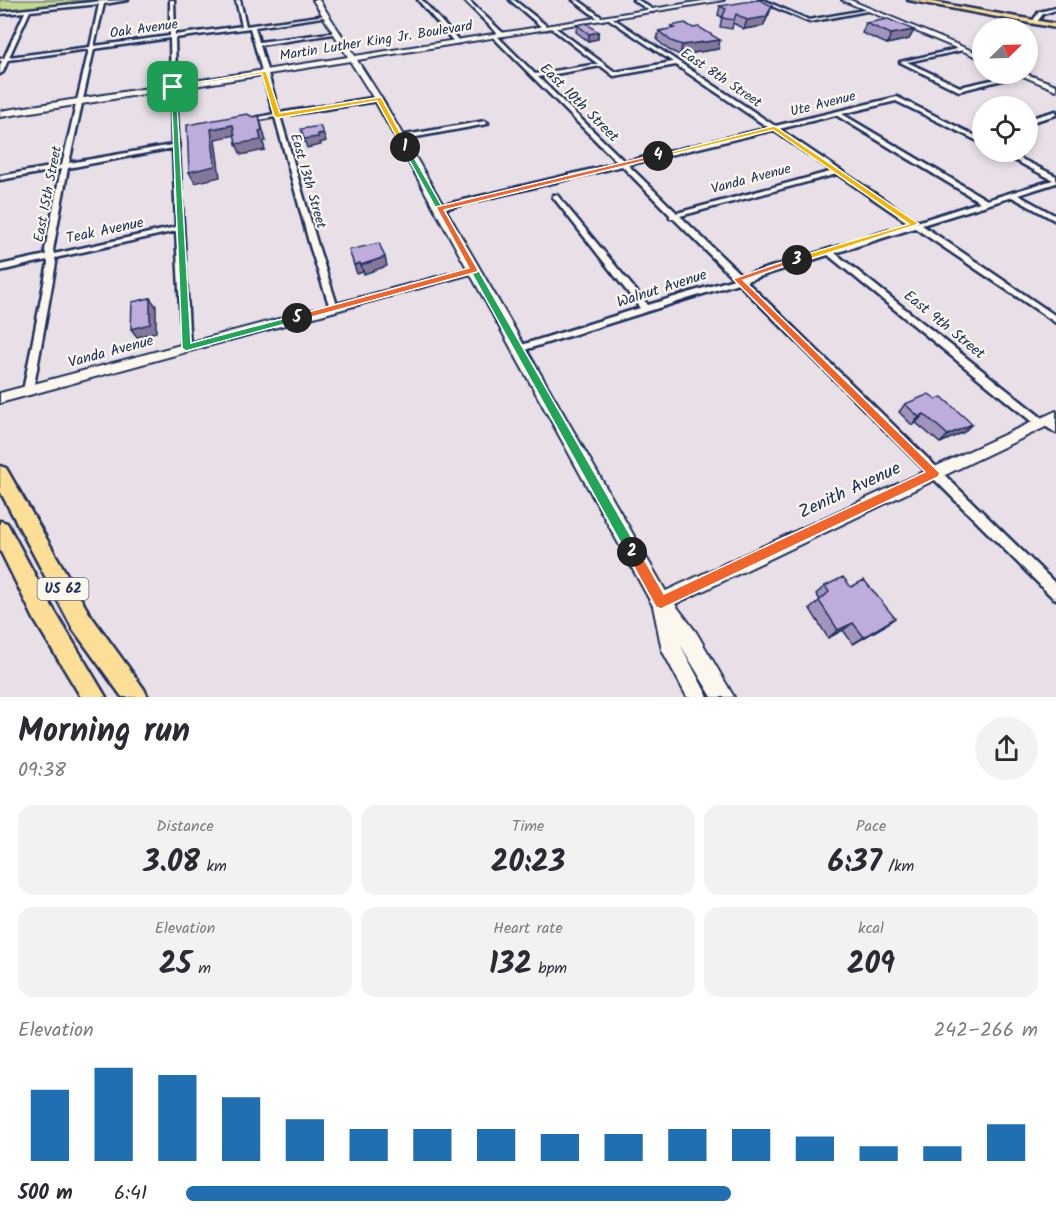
<!DOCTYPE html>
<html lang="en">
<head>
<meta charset="utf-8">
<style>
	:root { --surface:#fff; --page:#f2f2f3; --text:#2b2b33; --muted:#7c7c81; --accent:#1f6fb2 }
	body { margin:0; font-family:Kalam,sans-serif; background:var(--page); color:var(--text); height:100vh; display:flex; flex-direction:column; font-size:22px; white-space:nowrap }
	* { box-sizing:border-box; margin:0 }
	p { font-size:20px; color:var(--muted) }
	.icon { flex:none; width:33px; height:33px; fill:none; stroke:currentColor; stroke-width:2; stroke-linecap:round; stroke-linejoin:round }
	.map { position:relative; height:697px; overflow:hidden }
	.side { display:flex; flex-direction:column; background:var(--surface); flex:1 }
	.side>* { flex:none }
	.needle { width:39px; rotate:67deg }
	.fabs { position:absolute; left:972px; top:18px; display:grid; gap:12px }
	.fabs a { display:grid; place-items:center; width:66px; height:66px; border-radius:50%; background:var(--surface); box-shadow:0 3px 9px #0003; font-size:30px }
	.pin { position:absolute; display:grid; place-items:center; width:51px; height:51px; color:#fff; margin:-26px; border-radius:12px; box-shadow:0 3px 9px #0006 }
	.km { position:absolute; width:30px; height:30px; margin:-15px; border-radius:50%; background:#222; color:#fff; font-size:16px; line-height:30px; text-align:center }
	.round { display:grid; place-items:center; flex:none; width:63px; height:63px; border-radius:32px; background:var(--page) }
	.head { display:flex; align-items:center; justify-content:space-between; height:102px; padding:0 18px }
	h1 { font-size:33px; font-weight:600; line-height:45px }
	.stats { display:grid; grid-template-columns:repeat(3,1fr); gap:9px; height:102px; padding:6px 18px }
	.stats div { display:grid; align-content:center; border-radius:15px; background:var(--page); text-align:center }
	.stats b { font-size:30px; font-weight:600 }
	.stats small { font-size:16px; font-weight:400 }
	.stats p { font-size:16px }
	.chart { height:168px; padding:12px 18px }
	.chart p { display:flex; justify-content:space-between }
	.chart svg { width:100%; height:108px; margin-top:6px; stroke:var(--accent); stroke-width:6 }
	ul { padding:0 18px; list-style:none; font-size:20px }
	li { display:grid; grid-template-columns:96px 72px 1fr; align-items:center; height:45px }
	li i { height:15px; border-radius:8px; background:var(--accent) }
	.map>svg:first-child { display:block }
	.green { fill:#c3d88d; stroke:#6f8476; stroke-width:1.5 }
	.lines { fill:none; stroke-linecap:round; stroke-linejoin:round }
	.minor-casing { stroke:#1b2f5e; stroke-width:5 }
	.tertiary-casing { stroke:#1b2f5e; stroke-width:4 }
	.secondary-casing { stroke:#1b2f5e; stroke-width:4 }
	.primary-casing { stroke:#1b2f5e; stroke-width:5 }
	.trunk-casing { stroke:#1b2f5e; stroke-width:5 }
	.minor { fill:#fbf7ec; fill-rule:evenodd }
	.tertiary { fill:#fbf7ec; fill-rule:evenodd }
	.secondary { fill:#fbf7ec; fill-rule:evenodd }
	.primary { fill:#fcde96; fill-rule:evenodd }
	.trunk { fill:#fcde96; fill-rule:evenodd }
	.wall { fill:#a394bd; stroke:#1b2f5e; stroke-width:1.5 }
	.shaded-wall { fill:#85789a; stroke:#1b2f5e; stroke-width:1.5 }
	.building { fill:#beacdc; stroke:#1b2f5e; stroke-width:1.5 }
	.split-1 { fill:#f5b400; stroke:#fff; stroke-width:1.5 }
	.split-2 { fill:#22a559; stroke:#fff; stroke-width:1.5 }
	.split-3 { fill:#f0652b; stroke:#fff; stroke-width:1.5 }
	.split-4 { fill:#f5b400; stroke:#fff; stroke-width:1.5 }
	.split-5 { fill:#f0652b; stroke:#fff; stroke-width:1.5 }
	.split-6 { fill:#22a559; stroke:#fff; stroke-width:1.5 }
	.labels { text-anchor:middle; dominant-baseline:central; stroke-width:4.5; stroke-linejoin:round; paint-order:stroke }
	.far-street-label { font-size:14px; fill:#1b2f5e; stroke:#fbf7ec }
	.shield { fill:#fbf7ec; stroke:#5e6b89; stroke-width:1.5 }
	.shield-label { font-size:14px; font-weight:bold; fill:#1b2f5e }
	.street-label { font-size:15px; fill:#1b2f5e; stroke:#fbf7ec }
	.near-street-label { font-size:18px; fill:#1b2f5e; stroke:#fbf7ec }
</style>
</head>
<body>
<div class="map">
<svg width="1056" height="697" viewBox="0 0 1056 697">
	<rect width="100%" height="100%" fill="#e9e0e7"/>
	<filter id="ink" filterUnits="userSpaceOnUse"><feTurbulence type="fractalNoise" baseFrequency=".0167" numOctaves="2"/><feDisplacementMap in="SourceGraphic" scale="12" xChannelSelector="R" yChannelSelector="G"/><feConvolveMatrix kernelMatrix="1 2 1 2 8 2 1 2 1" color-interpolation-filters="sRGB"/></filter>
	<g filter="url(#ink)">
		<path class="green" d="M0,0h109l-109,12z"/>
		<g class="lines">
			<defs>
				<path id="minor" d="M128,0l-24,4 -10,42 76,-10v-36h4l1,35 67,-9 -6,-26h4l6,26 81,-11 2,1 -74,11 4,15 79,-10 2,1 -80,12 19,68 99,-16 3,2 -3,2 -98,15 38,130 20,62 -4,3 -4,-3 -20,-62 -35,-129 -27,5 -3,-2 29,-6 -24,-86 -75,10 2,78 13,232 -4,3 -4,-3 -6,-117 -121,27 1,5 -23,128 -2,3h-6l-2,-3 25,-128 -1,-3 -47,11v-6l46,-10 -1,-5 16,-81 -61,11v-4l62,-11 27,-116 -81,11 -5,12 -3,2v-8l2,-5h-2v-2l4,-1 21,-46 -25,2v-2l102,-11zM99,4l-9,43 -81,10 21,-46zM170,38l2,107 -103,18 25,-114zM173,148l3,79 -122,27 -1,-4 15,-82z
					M418,0h4l37,41v2h-4z
					M464,0h4l36,34v2h-4z
					M510,0h4l34,27v2h-4z
					M573,0h5l26,19 -4,1z
					M633,0h5l17,11 -3,1z
					M758,0h5l46,20 61,-11 2,1 -63,12z
					M1056,8v2l-13,4 -7,9 -4,-1 7,-10z
					M611,17l164,109 122,-29 85,42v4l-86,-42 -54,13 145,86 66,-20 -52,-27 -1,-1h7l49,24v7l-38,12 38,21v5l-44,-24 -90,28 134,91v7l-141,-95 -80,25 207,165 4,-1 10,6v10l-11,-7 -4,1 -4,-1 -209,-171 -82,26 310,303v15l-4,-2 -314,-314 -220,69 -3,-1 -2,-2 2,-2 125,-39 -87,-111v-2h4l91,110 86,-26 -61,-61h-3v-3l-48,-49 -183,44 -4,-2 4,-2 179,-43 -126,-127 4,-1 39,39 63,-10 -47,-36 2,-2 62,46 58,-10 -64,-43zM676,65l93,63 -144,34 -87,-85 63,-11 13,10zM836,115l144,87 -63,20 -138,-93zM773,130l60,41 -156,42 -49,-48zM837,174l73,50 -168,52 -62,-60z
					M961,48l2,1v1l-56,12 53,25 59,-13h7l-67,17 -59,-29z
					M1056,111v4l-28,8v-4z
					M485,121l3,2 -1,1 -87,16 -3,-2 3,-2z"/>
				<path id="tertiary" d="M842,0h8l132,55v4z
					M1018,74h8l30,11v5z
					M474,267l4,1 1,2 -1,2 -478,131v-10z
					M1056,411v11l-389,186 -6,2 -6,-2 -2,-6 2,-6z"/>
				<path id="secondary" d="M313,0h6l36,56 354,-56h15l-367,60 25,39 286,496 28,37 38,65h-22l-32,-53 28,53h-21l-25,-47 -9,-44 -279,-507 -24,-38 -350,56v-6l348,-54z"/>
				<path id="primary" d="M0,466l6,2 83,145 55,76 4,8h-26l-49,-68 -73,-138z
					M0,521l7,2 44,82 55,92h-25l-46,-76 -35,-71z"/>
				<path id="trunk" d="M908,0h14l134,24v4z"/>
			</defs>
			<use href="#minor" class="minor-casing"/>
			<use href="#tertiary" class="tertiary-casing"/>
			<use href="#secondary" class="secondary-casing"/>
			<use href="#primary" class="primary-casing"/>
			<use href="#trunk" class="trunk-casing"/>
			<use href="#minor" class="minor"/>
			<use href="#tertiary" class="tertiary"/>
			<use href="#secondary" class="secondary"/>
			<use href="#primary" class="primary"/>
			<use href="#trunk" class="trunk"/>
		</g>
		<path class="wall" d="M720,6l49,8 -6,12 -19,3 -11,-6 -1,6 -12,-2 2,-10 -4,-2z
			M866,23l48,7 -5,9 -22,5 -25,-11z
			M577,25l21,7v7l-10,2 -12,-9z
			M671,26l22,2 25,21 -38,6 -11,-5 -12,-10 2,-9 12,-2z
			M905,404l59,28 -24,11 -24,-20 -4,2 -13,-13z
			M825,586l59,40 -31,18 -10,-14 -15,8 -18,-29 10,-9 -4,-6z"/>
		<path class="shaded-wall" d="M772,6l-3,8 -6,12 -19,3 3,-9z
			M914,30l-5,9 -22,5 4,-10z
			M598,32v7l-10,2 1,-7z
			M720,40l-2,9 -38,6 2,-10z
			M259,116l7,25 -3,1 2,8 -24,5 -5,-11 23,-13z
			M233,125l4,10 -22,4 5,38 -25,6 -6,-11 22,-43z
			M323,133l3,8 -6,2 1,2 -14,3 -3,-9z
			M385,257l2,9 -23,8 -3,-9z
			M360,263l3,9 -6,2 -3,-9z
			M150,298l6,8v26l-19,5 -6,-8z
			M924,414l-8,9 -4,2 7,-8z
			M972,424l-8,8 -24,11 8,-8z
			M895,618l-11,8 -31,18 11,-7z
			M853,623l-10,7 -15,8 10,-8z"/>
		<path class="building" d="M757,0h3l12,6 -6,11 -19,3 -11,-6 -2,6 -12,-2 4,-9 -6,-3z
			M888,19l26,11 -23,4 -25,-11z
			M586,23l12,9 -9,2 -12,-9z
			M685,23l8,5 6,-1 21,13 -38,5 -11,-4 -12,-10 16,-3 -4,-2z
			M247,114l6,3 6,-1 3,14 -3,1 2,9 -25,4 -3,-19 -22,4 4,37 -26,6 -2,-47z
			M320,126l3,7 -5,1v3l-14,2 -3,-10z
			M379,243l6,14 -24,8 -1,-2 -6,2 -5,-15z
			M150,298v26l-19,5 1,-27z
			M929,394l7,5 6,-2 30,27 -24,11 -24,-21 -5,3 -14,-13z
			M843,577l8,10 13,-7 31,38 -31,19 -11,-14 -15,7 -19,-29 10,-9 -4,-6z"/>
	</g>
	<path class="split-1" d="M266,71l14,42 101,-16 27,50 -3,2 -3,-2 -25,-46 -100,17 -3,-2 -12,-42 -89,14 -3,-1z"/>
	<path class="split-2" d="M405,145l3,2 229,400 2,5 -2,4 -5,2 -4,-2 -226,-409z"/>
	<path class="split-3" d="M794,258l7,2 -58,20 197,193 -2,4 -277,132 -5,-2 -28,-51 -2,-4 2,-5 4,-2 5,2 27,47 261,-122 -192,-193z"/>
	<path class="split-4" d="M774,126l2,1 143,97 -122,39 -3,-1v-4l115,-34 -136,-94 -115,28 -3,-2z"/>
	<path class="split-5" d="M658,154l3,3 -217,53 34,60 -1,2 -180,49 -5,-3 5,-3 172,-47 -33,-61z"/>
	<path class="split-6" d="M171,85l5,2 15,256 106,-28 4,3 -1,2 -114,31 -4,-3z"/>
	<g class="labels">
		<g class="far-street-label">
			<text transform="translate(144 29) rotate(-8)">Oak Avenue</text>
			<text transform="translate(376 41) rotate(-9)">Martin Luther King Jr. Boulevard</text>
			<text transform="translate(721 78) rotate(34)">East 8th Street</text>
			<text transform="translate(823 104) rotate(-14)">Ute Avenue</text>
			<text transform="translate(751 179) rotate(-15)">Vanda Avenue</text>
			<text transform="translate(308 181) rotate(74)">East 13th Street</text>
			<text transform="translate(48 194) rotate(-79)">East 15th Street</text>
		</g>
		<rect class="shield" x="37.5" y="578" width="51" height="22" rx="4.5"/>
		<g class="shield-label">
			<text x="63" y="589">US 62</text>
		</g>
		<g class="street-label">
			<text transform="translate(579 103) rotate(45)">East 10th Street</text>
			<text transform="translate(105 231) rotate(-12)">Teak Avenue</text>
			<text transform="translate(662 289) rotate(-18)">Walnut Avenue</text>
			<text transform="translate(944 325) rotate(39)">East 9th Street</text>
			<text transform="translate(111 352) rotate(-15)">Vanda Avenue</text>
		</g>
		<g class="near-street-label">
			<text transform="translate(850 491) rotate(-25)">Zenith Avenue</text>
		</g>
	</g>
</svg>
<div class="fabs">
<a><svg class="needle" viewBox="-14 -14 28 28"><path d="M0-13l5 13h-10z" fill="#e53935"/><path d="M0 13l5-13h-10z" fill="#7c7c81"/></svg></a>
<a><svg class="icon" aria-label="locate" viewBox="0 0 24 24"><circle cx="12" cy="12" r="6"/><path d="M12 2v4M12 18v4M2 12h4M18 12h4"/></svg></a>
</div>
<div class="pin" style="left:173px;top:87px;background:#1e9e55"><svg class="icon" aria-label="arrive" viewBox="0 0 24 24"><path d="M6 21V4h12l-3 4 3 4H6"/></svg></div>
<b class="km" style="left:405px;top:147px">1</b>
<b class="km" style="left:632px;top:552px">2</b>
<b class="km" style="left:797px;top:260px">3</b>
<b class="km" style="left:658px;top:156px">4</b>
<b class="km" style="left:297px;top:318px">5</b>
</div>
<section class="side">
<div class="head"><div><h1>Morning run</h1><p>09:38</p></div><a class="round"><svg class="icon" aria-label="share" viewBox="0 0 24 24"><path d="M12 15V3M7 8l5-5 5 5M5 13v7h14v-7"/></svg></a></div>
<div class="stats">
<div><p>Distance</p><b>3.08<small> km</small></b></div>
<div><p>Time</p><b>20:23</b></div>
<div><p>Pace</p><b>6:37<small> /km</small></b></div>
</div>
<div class="stats">
<div><p>Elevation</p><b>25<small> m</small></b></div>
<div><p>Heart rate</p><b>132<small> bpm</small></b></div>
<div><p>kcal</p><b>209</b></div>
</div>
<div class="chart"><p><span>Elevation</span>242–266 m</p>
<svg viewBox="0 0 160 44" preserveAspectRatio="none"><path d="M5 44V15M15 44V6M25 44V9M35 44V18M45 44V27M55 44V31M65 44V31M75 44V31M85 44V33M95 44V33M105 44V31M115 44V31M125 44V34M135 44V38M145 44V38M155 44V29"/></svg>
</div>
<ul>
<li><b>500 m</b>6:41<i style="width:64%"></i></li>
</ul>
</section>
</body>
</html>
